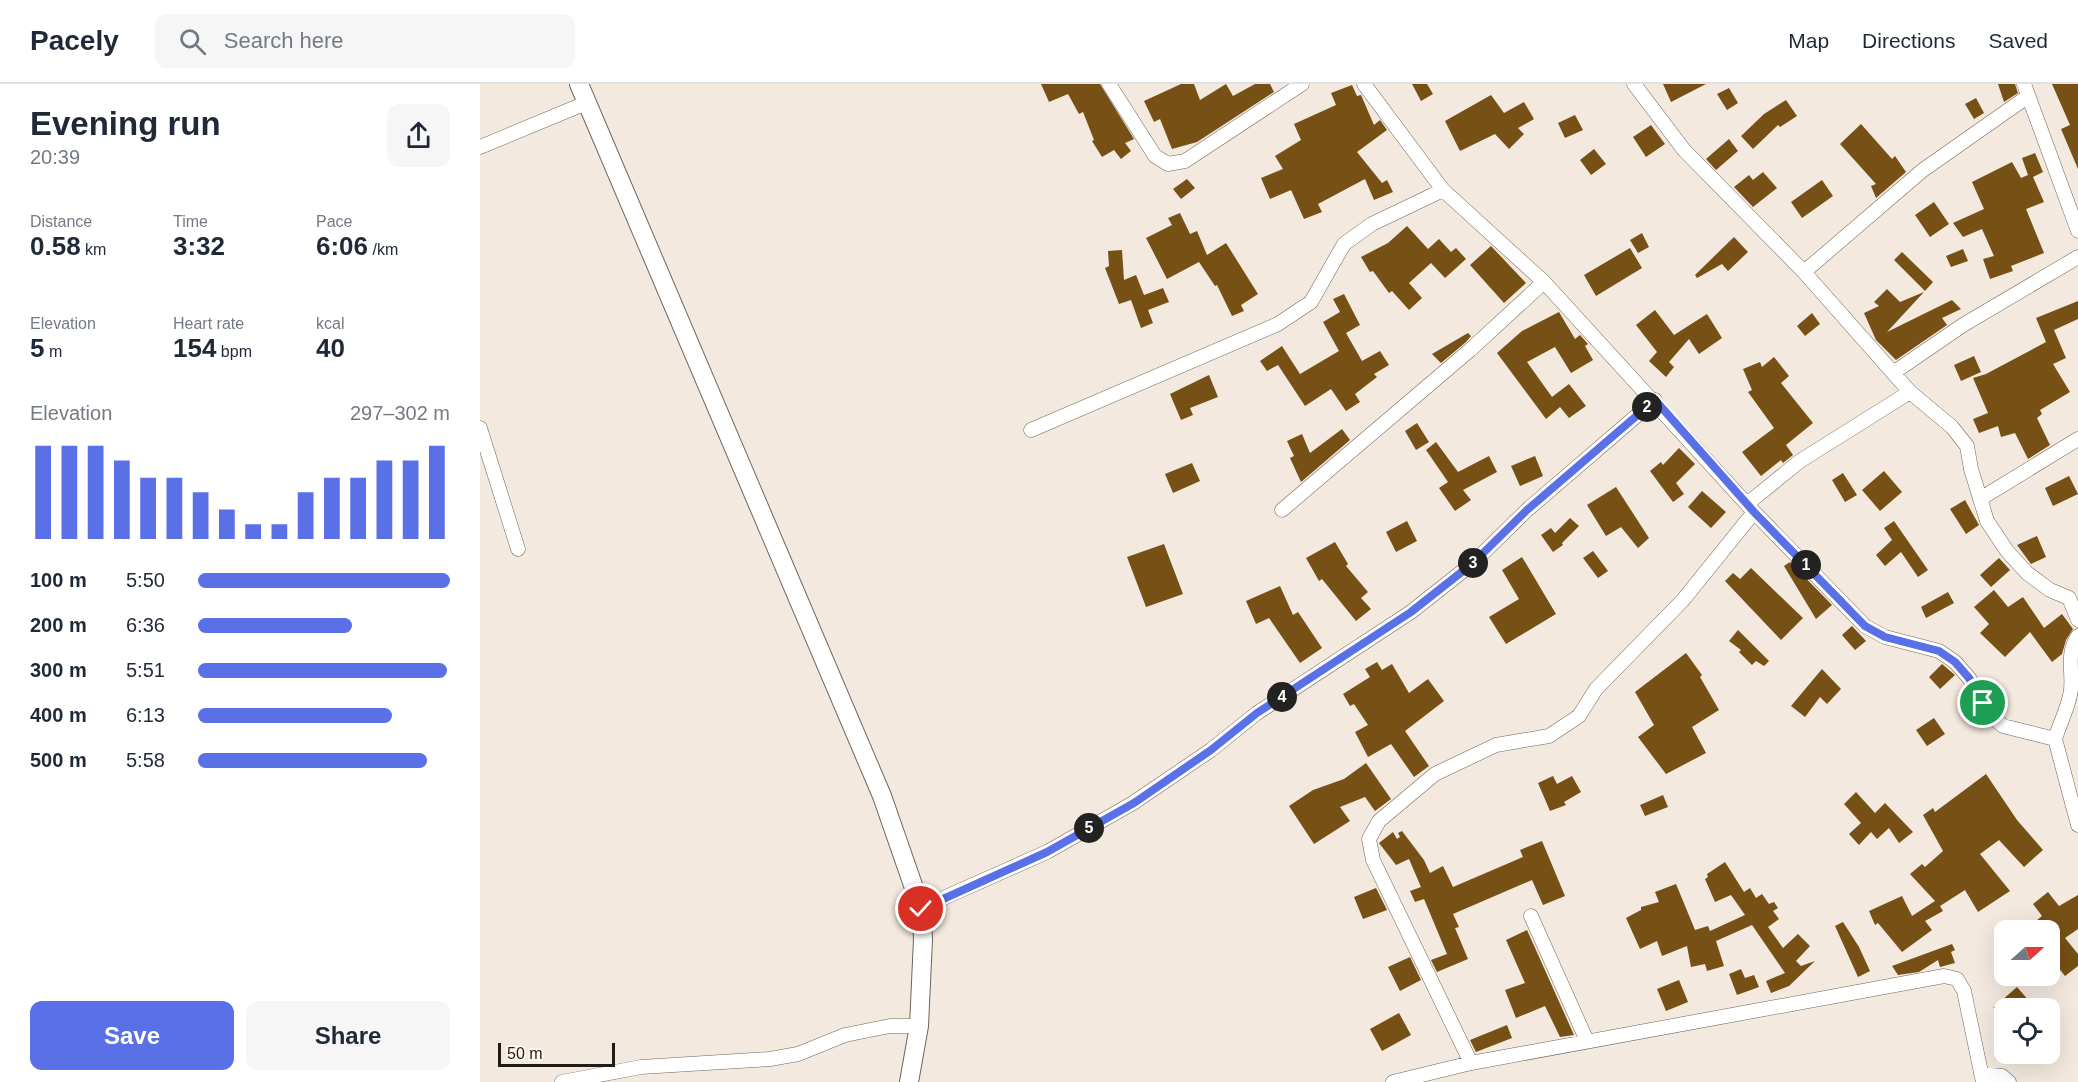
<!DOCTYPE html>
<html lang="en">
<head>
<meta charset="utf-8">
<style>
	:root { --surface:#fff; --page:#f6f6f7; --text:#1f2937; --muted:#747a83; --line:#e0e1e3; --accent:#5a70e7 }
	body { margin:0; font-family:Helvetica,sans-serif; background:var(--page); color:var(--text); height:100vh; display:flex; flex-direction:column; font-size:22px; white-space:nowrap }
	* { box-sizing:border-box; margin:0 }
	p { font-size:20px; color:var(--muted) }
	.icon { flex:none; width:33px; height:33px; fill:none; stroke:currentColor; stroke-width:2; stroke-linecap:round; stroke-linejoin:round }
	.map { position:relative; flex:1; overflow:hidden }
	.sheet { display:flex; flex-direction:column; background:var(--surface); width:480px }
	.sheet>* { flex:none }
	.needle { width:39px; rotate:69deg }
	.fabs { position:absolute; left:1514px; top:836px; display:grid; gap:12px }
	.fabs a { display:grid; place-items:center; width:66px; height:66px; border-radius:12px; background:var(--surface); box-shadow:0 6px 24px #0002; font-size:30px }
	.scale { position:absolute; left:18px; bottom:15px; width:117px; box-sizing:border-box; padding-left:6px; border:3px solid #1f1c18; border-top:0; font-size:16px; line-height:21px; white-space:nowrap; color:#1f1c18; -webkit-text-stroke:4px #fff7ee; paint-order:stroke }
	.pin { position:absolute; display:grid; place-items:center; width:51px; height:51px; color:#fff; margin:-26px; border:3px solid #fff; border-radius:50%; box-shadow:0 2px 6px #0007 }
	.km { position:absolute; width:30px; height:30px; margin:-15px; border-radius:50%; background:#222; color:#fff; font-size:16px; line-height:30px; text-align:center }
	.round { display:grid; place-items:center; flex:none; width:63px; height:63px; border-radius:12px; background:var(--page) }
	.overview { display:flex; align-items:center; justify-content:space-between; height:102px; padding:0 30px }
	h1 { font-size:33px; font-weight:800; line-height:45px }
	.metrics { display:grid; grid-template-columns:repeat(3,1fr); gap:9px; height:102px; padding:6px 30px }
	.metrics div { display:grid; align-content:center }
	.metrics b { font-size:26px; font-weight:800 }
	.metrics small { font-size:16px; font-weight:400 }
	.metrics p { font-size:16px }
	.chart { height:168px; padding:12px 30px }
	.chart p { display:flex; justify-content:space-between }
	.chart svg { width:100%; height:108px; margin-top:6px; stroke:var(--accent); stroke-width:6 }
	.action { display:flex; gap:12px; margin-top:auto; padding:12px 30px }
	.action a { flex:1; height:69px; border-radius:12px; background:var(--accent); color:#fff; font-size:24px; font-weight:800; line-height:69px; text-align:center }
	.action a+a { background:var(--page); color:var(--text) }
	ul { padding:0 30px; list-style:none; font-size:20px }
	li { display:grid; grid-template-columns:96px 72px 1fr; align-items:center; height:45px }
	li i { height:15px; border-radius:8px; background:var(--accent) }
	header { display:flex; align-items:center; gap:36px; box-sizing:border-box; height:84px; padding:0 30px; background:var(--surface); border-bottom:2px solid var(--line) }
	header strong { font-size:28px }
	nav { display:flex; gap:33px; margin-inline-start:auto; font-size:21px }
	.search { width:420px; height:54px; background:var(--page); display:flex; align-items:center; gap:15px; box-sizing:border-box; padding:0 21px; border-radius:12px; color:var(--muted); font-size:22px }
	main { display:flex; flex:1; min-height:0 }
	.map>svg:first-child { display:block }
	.building { fill:#765015 }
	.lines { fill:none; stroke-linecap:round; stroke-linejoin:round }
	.minor-casing { stroke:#6e655c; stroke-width:15 }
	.tertiary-casing { stroke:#6e655c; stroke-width:20 }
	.minor { stroke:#fff; stroke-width:14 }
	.tertiary { stroke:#fff; stroke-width:18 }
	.route-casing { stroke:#fff; stroke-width:12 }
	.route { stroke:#5a70e7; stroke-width:8 }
</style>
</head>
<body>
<header>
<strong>Pacely</strong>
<div class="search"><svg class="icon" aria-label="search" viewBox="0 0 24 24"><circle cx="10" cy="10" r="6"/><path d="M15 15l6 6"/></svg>Search here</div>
<nav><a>Map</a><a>Directions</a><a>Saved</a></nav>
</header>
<main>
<section class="sheet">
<div class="overview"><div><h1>Evening run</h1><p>20:39</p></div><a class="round"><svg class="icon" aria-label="share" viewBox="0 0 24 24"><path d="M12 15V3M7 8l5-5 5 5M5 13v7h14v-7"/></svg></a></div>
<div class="metrics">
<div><p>Distance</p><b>0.58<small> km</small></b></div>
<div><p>Time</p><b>3:32</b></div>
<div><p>Pace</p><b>6:06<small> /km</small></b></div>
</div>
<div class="metrics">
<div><p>Elevation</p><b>5<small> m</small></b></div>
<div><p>Heart rate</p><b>154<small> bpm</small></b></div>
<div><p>kcal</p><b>40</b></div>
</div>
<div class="chart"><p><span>Elevation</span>297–302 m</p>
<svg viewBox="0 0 160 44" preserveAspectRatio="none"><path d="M5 44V6M15 44V6M25 44V6M35 44V12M45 44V19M55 44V19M65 44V25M75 44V32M85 44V38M95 44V38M105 44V25M115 44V19M125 44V19M135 44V12M145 44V12M155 44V6"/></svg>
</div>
<ul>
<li><b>100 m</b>5:50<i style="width:100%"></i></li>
<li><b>200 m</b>6:36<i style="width:61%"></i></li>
<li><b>300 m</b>5:51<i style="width:99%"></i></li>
<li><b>400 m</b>6:13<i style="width:77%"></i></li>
<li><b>500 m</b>5:58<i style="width:91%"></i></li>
</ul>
<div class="action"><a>Save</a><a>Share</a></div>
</section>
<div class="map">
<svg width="1598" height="998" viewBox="0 0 1598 998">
	<rect width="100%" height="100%" fill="#f3e9de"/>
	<path class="building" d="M561,0h59l34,55 -9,4 6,8 -10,8 -7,-9 -12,7 -10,-16 2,-1 -11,-28 -4,2 -11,-20 -19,8z
		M701,0h13l6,16 26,-16 7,12 22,-12h15l4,8 -77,50 -25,7 -12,-30 -6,3 -10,-21z
		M932,0h15l6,10 -12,7z
		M1183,0h43l-35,18z
		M1518,0h17l3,9 -14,9z
		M1572,0h26v85l-17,-40 9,-4z
		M872,1l5,11 4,-1 13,30 6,-5 7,10 -30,22 25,31 5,-3 6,12 -19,8 -9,-21 -47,25 4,8 -18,7 -13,-29 -21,9 -9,-21 22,-9 -8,-13 26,-16 -7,-16 42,-19 -5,-12z
		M1249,4l9,15 -11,7 -10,-16z
		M1011,11l13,18 20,-11 10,17 -16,9 6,6 -15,15 -14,-15 -35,17 -15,-30z
		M1496,14l8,15 -10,6 -9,-15z
		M1306,16l11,16 -17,11 -2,-2 -25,24 -12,-13 23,-22z
		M1095,31l8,15 -18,8 -7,-15z
		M1381,40l31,35 3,-3 11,16 -30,26 -5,-12 5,-2 -36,-40z
		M1171,41l14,19 -19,13 -13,-20z
		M1249,55l9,12 -22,19 -10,-11z
		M1114,65l12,15 -15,11 -11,-15z
		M1555,69l8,19 -10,5 11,25 -18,7 18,44 -33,13 2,5 -23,8 -7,-20 11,-3 -12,-27 -19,8 -10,-14 31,-14 -12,-27 40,-20 9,16 7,-3 -6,-17z
		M1283,88l14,16 -24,19 -19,-20 15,-12 4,5z
		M707,95l8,9 -14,11 -8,-10z
		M1342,96l11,16 -31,22 -11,-16z
		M1454,118l15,22 -19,13 -15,-22z
		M700,129l10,21 7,-3 10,24 19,-12 32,51 -17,11 3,6 -12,5 -15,-31 -2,1 -16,-24 -32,17 -21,-41 26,-13 -4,-7z
		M927,142l21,23 11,-10 12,13 5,-4 10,11 -21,19 -14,-15 -22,20 13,15 -13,12 -17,-19 -3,2 -16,-22 -3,1 -9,-15 27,-14z
		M1162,149l7,14 -11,6 -8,-13z
		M1254,153l14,15 -20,19 -6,-7 -25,14 -2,-3z
		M1011,162l35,37 -22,20 -34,-38z
		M1150,164l12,20 -46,28 -12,-21z
		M1483,165l5,12 -17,6 -5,-11z
		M642,166l2,30 12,-5 8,20 19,-7 6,14 -21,8 5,13 -12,5 -10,-28 -12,4 -14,-36 4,-2 -1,-15z
		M1422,168l31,30 -8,9 -31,-31z
		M1407,205l13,13 24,-10 -37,40 65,-32 9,9 -19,9 5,7 -51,35 -20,-20 -12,-27 15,-7 -5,-4z
		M864,210l16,31 -14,8 16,28 18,-10 9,14 -15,9 3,3 -22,17 5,8 -14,9 -15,-22 -26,17 -27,-41 -11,6 -7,-10 22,-15 18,28 39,-23 -16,-29 17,-10 -7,-13z
		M1598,217v18l-24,11 12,28 -13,6 17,28 -30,18 2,4 -5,4 13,27 -22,14 -13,-26 -14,4 -3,-11 -19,7 -6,-14 15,-6 -15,-35 13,-4 60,-32 -10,-24z
		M1175,226l19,25 33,-21 15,24 -23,16 -10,-15 -20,23 5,5 -8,10 -17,-16 8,-9 -21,-27z
		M1079,228l16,27 5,-4 8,9 -3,2 8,14 -22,13 -16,-26 -28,15 25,35 17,-13 17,22 -17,12 -9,-11 -14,12 -49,-66 25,-22z
		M1332,229l8,11 -15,12 -8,-10z
		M988,249l3,3 -5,6 -25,21 -9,-9z
		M1494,272l7,16 -20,9 -7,-16z
		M1294,273l15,19 -8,7 32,40 -27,22 7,10 -10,8 -2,-3 -20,16 -19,-24 32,-24 -26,-36 4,-2 -9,-21 17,-7 2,5z
		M729,291l9,22 -28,11 3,7 -12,5 -11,-26z
		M937,339l12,19 -13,8 -11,-19z
		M862,345l8,11 -49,42 -11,-24 4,-2 -7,-15 15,-7 8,19z
		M956,358l22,30 31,-16 8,16 -34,18 8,10 -16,11 -16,-23 9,-6 -22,-32z
		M1199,364l16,16 -19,19 8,11 -11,8 -23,-31 11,-9 2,3z
		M1055,372l8,20 -23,10 -9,-20z
		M712,379l8,18 -27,12 -8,-19z
		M1404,387l18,21 -22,19 -18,-21z
		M1363,389l14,22 -12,7 -13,-22z
		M1589,392l9,18 -25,12 -8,-18z
		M1136,403l33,51 -11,10 -17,-21 -15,9 -19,-31z
		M1222,407l24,21 -15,16 -23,-21z
		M1485,416l14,25 -13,9 -16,-25z
		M1090,434l9,8 -17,17 1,2 -10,7 -12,-17 10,-7 4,5z
		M927,437l10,20 -21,11 -10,-20z
		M1414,437l34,49 -10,7 -17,-25 -16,14 -9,-11 16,-15 -8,-12z
		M1557,452l9,21 -15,7 -14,-19z
		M855,458l13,22 -2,2 22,26 -7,6 10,11 -15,12 -34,-42 -3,2 -13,-23z
		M684,460l19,50 -37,13 -19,-50z
		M1113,467l15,20 -10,7 -15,-20z
		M1042,473l34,57 -50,30 -17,-27 30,-18 -17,-29z
		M1519,474l11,12 -19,17 -11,-12z
		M1310,478l42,43 -16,14 -32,-53z
		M1271,484l52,50 -22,22 -56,-59 8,-8 7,6z
		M800,502l13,29 5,-3 24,36 -22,15 -31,-45 -13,6 -10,-23z
		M1514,506l14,17 15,-10 21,31 18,-14 11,15 -7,11 -4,14 -10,8 -22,-30 -25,25 -25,-24 9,-9 -15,-17z
		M1468,508l6,11 -28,15 -5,-11z
		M1372,542l14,15 -11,9 -13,-15z
		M1258,546l31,31 -5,5 -8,-5 -4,4 -13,-13 2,-2 -12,-9z
		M1206,569l16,22 -2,2 19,33 -27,17 14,26 -40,21 -28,-37 16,-12 -19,-33z
		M897,578l5,8 10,-6 17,29 19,-14 16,22 -39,30 24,35 -15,11 -23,-33 -23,13 -13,-25 13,-7 -14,-21 -4,2 -7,-12 27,-17 -5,-8z
		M1462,580l13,11 -15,14 -11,-12z
		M1342,585l19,20 -14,15 -7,-7 -15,20 -14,-11z
		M1454,634l11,16 -18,12 -11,-16z
		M886,679l25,36 -16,12 -10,-14 -25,10 10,14 -36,23 -25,-38 24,-16 31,-11z
		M1506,690l31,46 26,30 -19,17 -25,-27 -19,14 30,37 -32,21 -13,-22 -25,16 3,5 -18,10 7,9 -30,22 -24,-29 -3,2 -6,-14 33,-15 10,20 23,-15 -25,-27 12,-10 3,3 18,-16 -20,-36 10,-7 2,4z
		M1073,692l4,8 15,-8 9,16 -17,10 2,3 -16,6 -12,-28z
		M1376,708l19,21 10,-10 28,29 -14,11 -10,-15 -12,11 -6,-7 -12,13 -10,-11 12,-11 -17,-19z
		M1183,711l5,12 -23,9 -5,-11z
		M922,747l22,29 6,13 13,-7 10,21 70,-30 -3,-7 22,-9 23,55 -22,9 -11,-25 -79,34 6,13 -4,1 13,31 -31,13 -6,-12 16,-6 -23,-55 -9,3 -5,-11 11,-4 -12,-28 -13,6 -17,-22 14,-11 4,7 3,-2 -2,-4z
		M1245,778l19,30 6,-4 6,10 6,-4 7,10 5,-2 4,6 -5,3 6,8 -11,8 15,21 15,-14 12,12 -14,15 5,5 14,-5 -26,25 -18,7 -5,-12 19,-8 -33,-48 -36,16 8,25 -17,5 -2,-7 -14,3 -4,-21 -25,10 -5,-15 -17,8 -14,-31 15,-8v-3l18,-5 -4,-10 21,-8 19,46 13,-4 2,5 35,-16 -14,-20 -16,7 -10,-23 3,-2 -1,-3z
		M896,804l11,22 -24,9 -9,-22z
		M1568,808l11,14 19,-11v34l-13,9 13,16v12l-13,10 -15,-19 9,-7 -10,-14v-6h-24l17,-14 -9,-12z
		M1363,838l16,25 11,24 -12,6 -23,-51z
		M1047,846l47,105 -14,2 -15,-31 -29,12 -11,-28 20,-7 -19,-43z
		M1472,860l3,6 -4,2 4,11 -15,4 -2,-7 -19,12 -21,3 -6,-9z
		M930,873l11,23 -21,11 -12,-24z
		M1261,885l4,9 9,-3 5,12 -22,8 -8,-21z
		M1199,896l9,22 -22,9 -9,-22z
		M1537,903l18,21h-42z
		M919,929l12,22 -29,16 -12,-22z
		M1027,941l5,13 -36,14 -6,-12z"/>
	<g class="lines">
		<defs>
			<path id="minor" d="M629,0l46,72 13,8 17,-3 117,-77
				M884,0l79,106 101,92 210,230 111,114 20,11 54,14 16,11 14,16 23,39 11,9 52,13 23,86
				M1154,0l50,66 120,122 106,120 42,35 15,19 4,23 16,52 20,30 20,22 23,17 19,8 9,22
				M1544,0l54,147
				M0,63l106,-44
				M1324,188l119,-102 104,-73
				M1413,289l70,-48 115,-68
				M0,344l38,121
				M551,346l247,-106 33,-22 33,-58 28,-20 71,-34
				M1500,415l98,-60
				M1267,420l53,-43 110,-69
				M802,426l188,-160 74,-68
				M1575,655c5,-16 14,-33 16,-49 2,-20 -5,-36 7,-54
				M441,824l126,-56 86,-49 78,-53 46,-37 154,-101 62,-49 54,-53 128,-110
				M1051,832l56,125
				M991,979l-98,-203 -4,-21 10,-18 56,-47 61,-29 53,-9 30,-20 17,-27 87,-89 71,-88
				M1501,990l21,2 7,6
				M82,998l79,-15 129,-8 28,-5 47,-19 45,-9h29
				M913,998l78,-19 473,-87 13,3 7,12 19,91"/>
			<path id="tertiary" d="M99,0l303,712 39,112 2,31 -4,87 -10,56"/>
		</defs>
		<use href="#minor" class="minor-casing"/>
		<use href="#tertiary" class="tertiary-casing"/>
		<use href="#minor" class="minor"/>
		<use href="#tertiary" class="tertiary"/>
	</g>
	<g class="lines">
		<defs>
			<path id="route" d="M441,825l126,-57 87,-49 77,-53 46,-37 154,-101 62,-49 54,-53 128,-110 99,112 111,114 20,11 54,14 16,11 14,16 14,25"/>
		</defs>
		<use href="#route" class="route-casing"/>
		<use href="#route" class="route"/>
	</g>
</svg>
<div class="fabs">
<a><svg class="needle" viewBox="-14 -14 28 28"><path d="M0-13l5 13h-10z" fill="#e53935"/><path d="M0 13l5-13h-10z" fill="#747a83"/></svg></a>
<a><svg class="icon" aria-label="locate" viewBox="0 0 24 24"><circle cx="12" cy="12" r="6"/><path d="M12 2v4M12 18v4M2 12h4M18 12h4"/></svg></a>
</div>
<div class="scale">50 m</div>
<div class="pin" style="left:1503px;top:619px;background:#1e9e55"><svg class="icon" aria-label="arrive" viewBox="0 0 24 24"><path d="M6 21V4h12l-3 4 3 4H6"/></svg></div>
<div class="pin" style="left:441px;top:825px;background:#d93025"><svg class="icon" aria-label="check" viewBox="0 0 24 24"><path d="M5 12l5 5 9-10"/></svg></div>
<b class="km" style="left:1326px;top:481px">1</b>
<b class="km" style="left:1167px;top:323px">2</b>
<b class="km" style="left:993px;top:479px">3</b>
<b class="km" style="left:802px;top:613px">4</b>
<b class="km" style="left:609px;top:744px">5</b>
</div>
</main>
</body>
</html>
